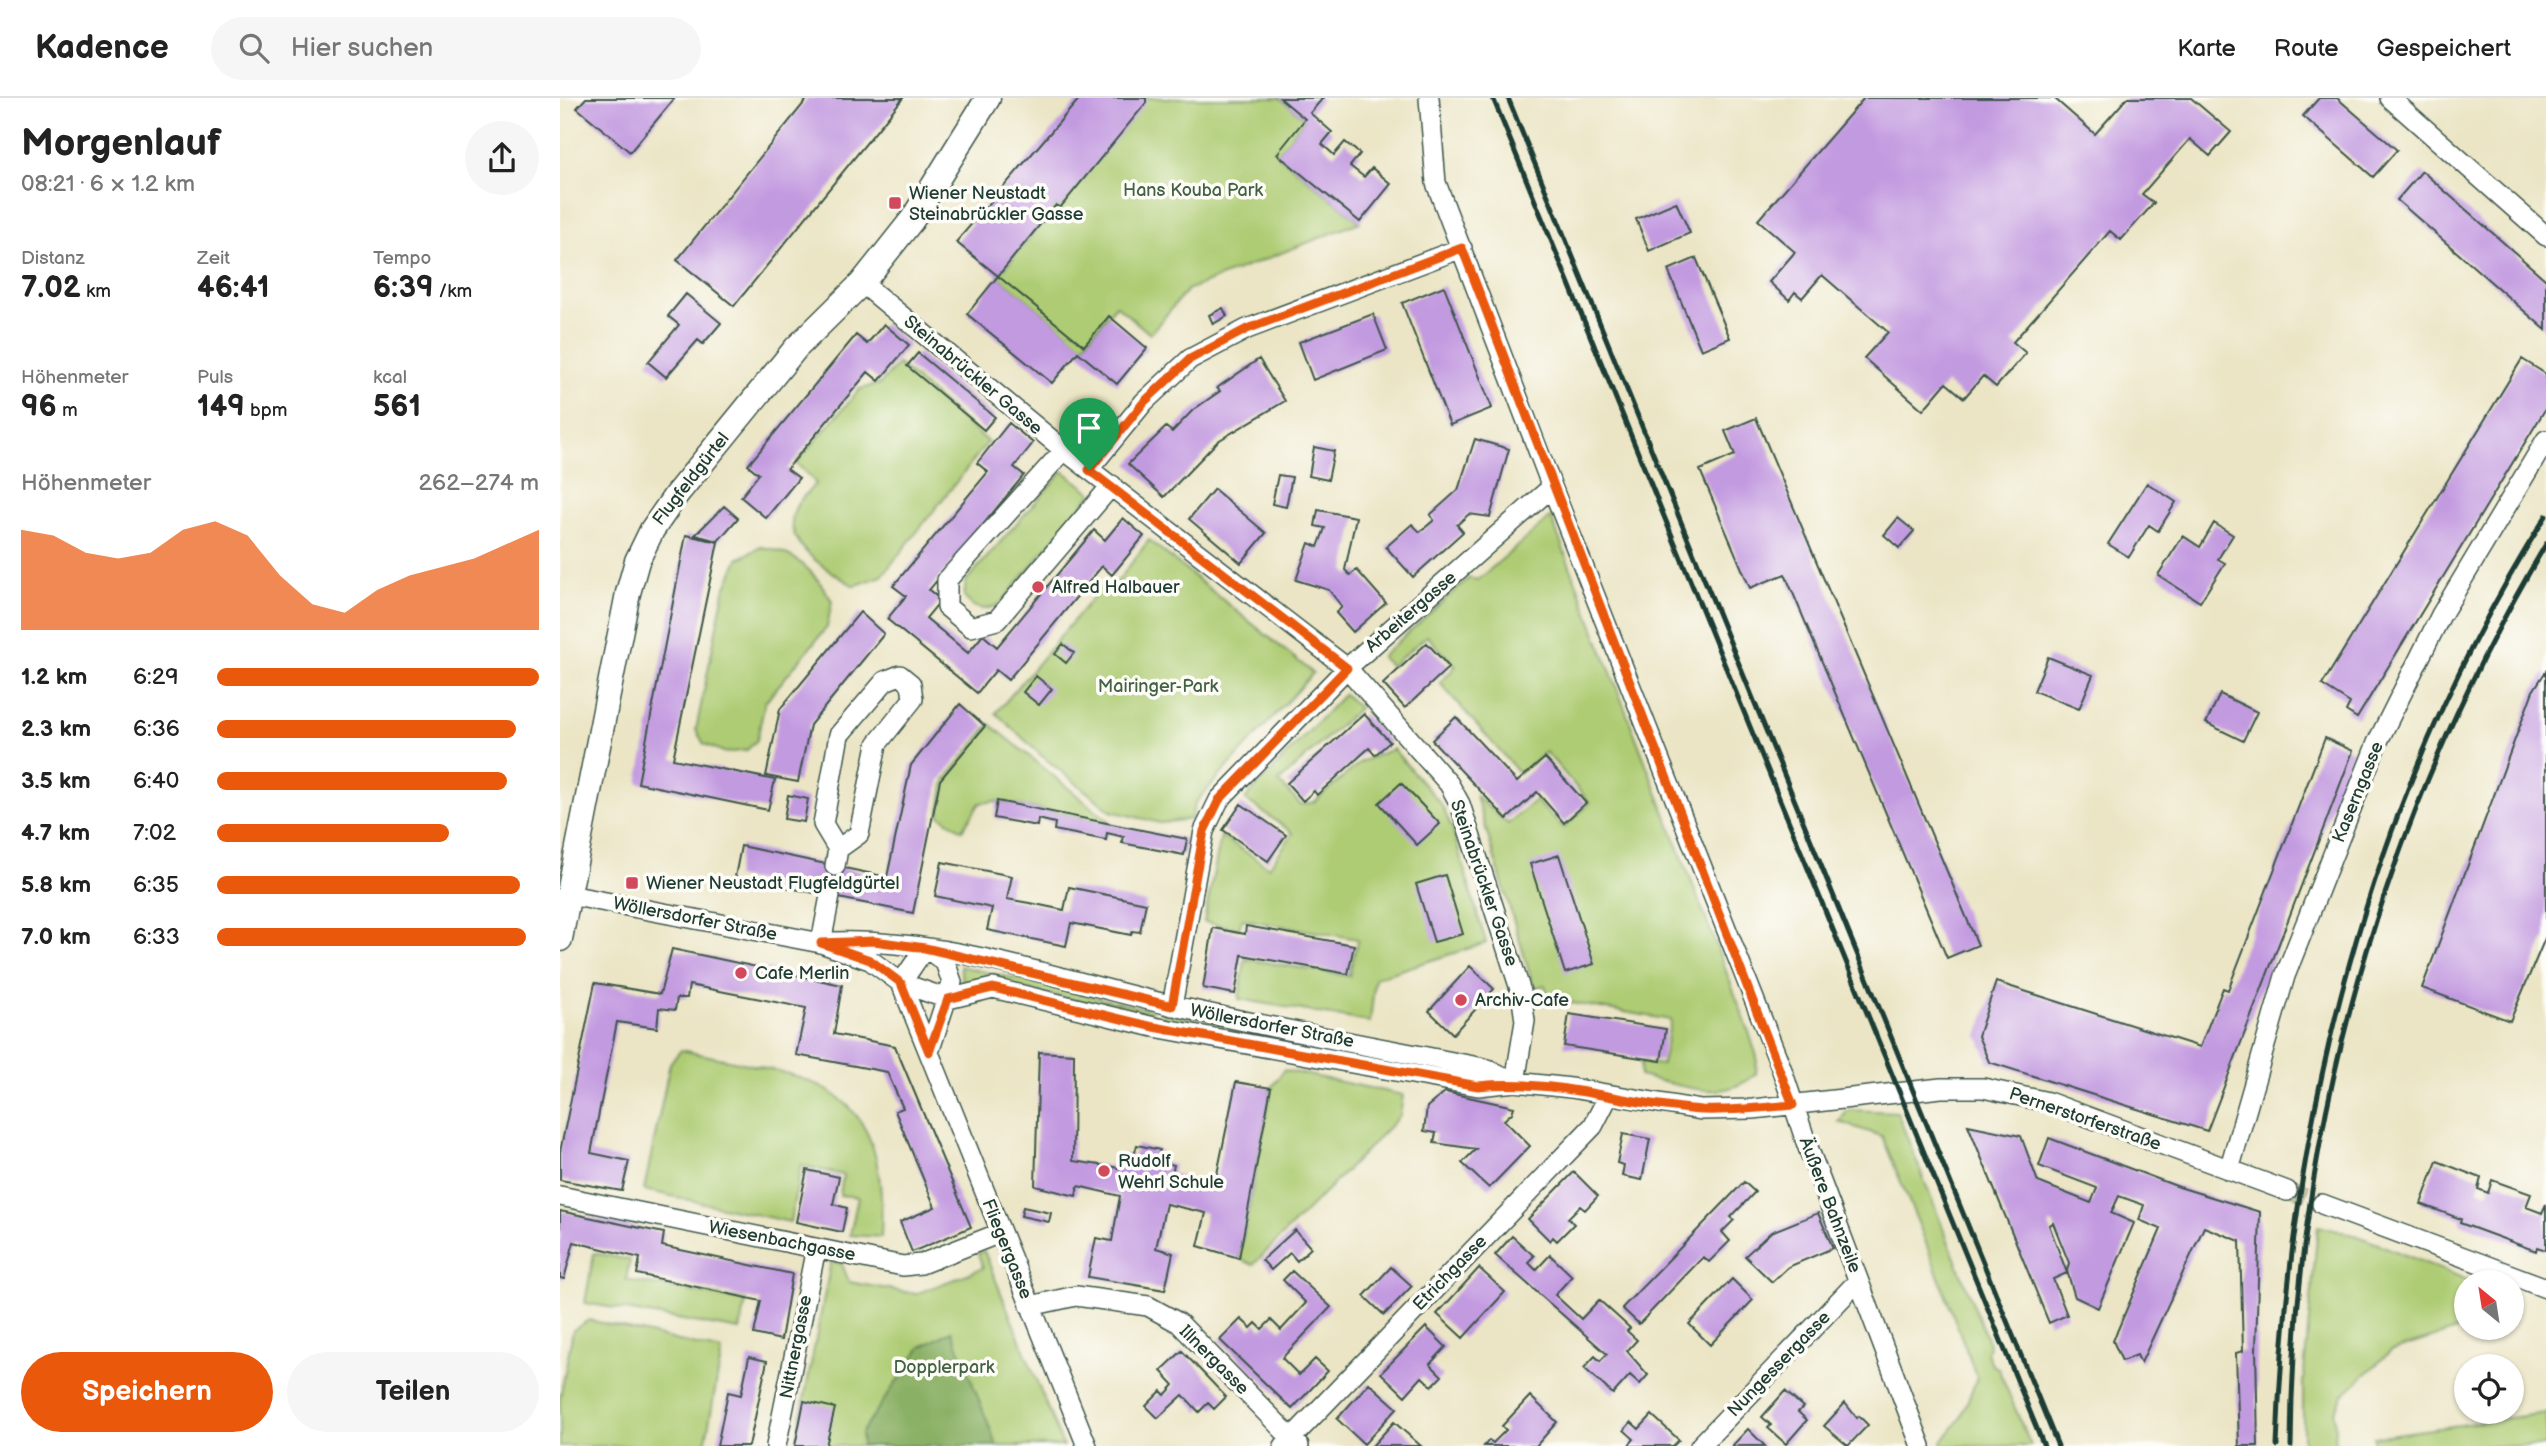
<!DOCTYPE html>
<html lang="de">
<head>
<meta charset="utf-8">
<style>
	:root { --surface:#fff; --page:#f6f6f6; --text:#222; --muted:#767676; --line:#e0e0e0; --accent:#ea580c }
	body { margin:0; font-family:"Balsamiq Sans",sans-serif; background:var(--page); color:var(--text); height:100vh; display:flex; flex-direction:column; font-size:26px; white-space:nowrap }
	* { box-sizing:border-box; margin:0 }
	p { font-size:23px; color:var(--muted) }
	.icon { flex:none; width:38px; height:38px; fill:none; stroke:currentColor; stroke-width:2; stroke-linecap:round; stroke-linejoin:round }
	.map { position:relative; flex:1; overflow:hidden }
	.side { display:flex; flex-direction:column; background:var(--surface); width:560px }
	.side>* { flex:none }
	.needle { width:46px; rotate:330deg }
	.fabs { position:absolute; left:1894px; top:1172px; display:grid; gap:14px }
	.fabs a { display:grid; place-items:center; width:70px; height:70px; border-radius:50%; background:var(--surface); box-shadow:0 2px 5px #0004; font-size:35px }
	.pin { position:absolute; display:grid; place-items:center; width:60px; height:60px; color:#fff; margin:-72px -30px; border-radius:50% 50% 50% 0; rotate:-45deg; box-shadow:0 0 7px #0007 }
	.pin .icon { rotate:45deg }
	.round { display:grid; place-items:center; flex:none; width:74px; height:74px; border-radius:37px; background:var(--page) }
	.headline { display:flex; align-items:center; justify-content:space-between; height:119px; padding:0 21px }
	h1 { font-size:38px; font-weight:700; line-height:52px }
	.stats { display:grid; grid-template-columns:repeat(3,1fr); gap:10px; height:119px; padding:7px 21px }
	.stats div { display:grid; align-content:center }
	.stats b { font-size:30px; font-weight:700 }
	.stats small { font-size:19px; font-weight:400 }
	.stats p { font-size:19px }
	.chart { height:196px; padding:14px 21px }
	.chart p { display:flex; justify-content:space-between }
	.chart svg { width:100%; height:126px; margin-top:7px; fill:var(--accent); opacity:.7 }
	.action { display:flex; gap:14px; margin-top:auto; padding:14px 21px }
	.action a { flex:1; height:80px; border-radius:42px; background:var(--accent); color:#fff; font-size:28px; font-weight:700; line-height:80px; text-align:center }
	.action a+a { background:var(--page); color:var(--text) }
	ul { padding:0 21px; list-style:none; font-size:23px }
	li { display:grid; grid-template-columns:112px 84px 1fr; align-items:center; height:52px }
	li i { height:18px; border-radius:9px; background:var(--accent) }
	header { display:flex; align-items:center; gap:42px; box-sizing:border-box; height:98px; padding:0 35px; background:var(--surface); border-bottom:2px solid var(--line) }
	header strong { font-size:33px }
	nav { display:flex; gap:38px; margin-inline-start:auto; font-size:24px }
	.search { width:490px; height:63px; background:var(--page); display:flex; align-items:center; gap:18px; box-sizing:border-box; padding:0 24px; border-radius:38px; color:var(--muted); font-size:26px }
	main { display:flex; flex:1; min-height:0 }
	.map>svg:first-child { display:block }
	.green { fill:#aecc73; stroke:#668454; stroke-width:2 }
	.forest { fill:#8ab065; stroke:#54764c; stroke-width:2 }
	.building { fill:#c29ae0 }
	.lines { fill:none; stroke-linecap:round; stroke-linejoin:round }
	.minor-tunnel { stroke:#c2c3a8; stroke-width:19; stroke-dasharray:19 10; stroke-linecap:butt }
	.minor-casing { stroke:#3e564a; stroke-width:22 }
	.tertiary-casing { stroke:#3e564a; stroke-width:27 }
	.minor { stroke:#fff; stroke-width:19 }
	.tertiary { stroke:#fff; stroke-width:24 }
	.rail { stroke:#1f3d34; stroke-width:5 }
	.route-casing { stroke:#fff; stroke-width:14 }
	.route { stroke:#ea580c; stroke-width:9 }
	.poi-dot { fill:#d1495b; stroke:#fdfcf7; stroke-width:2.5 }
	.labels { text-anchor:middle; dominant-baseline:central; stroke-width:7; stroke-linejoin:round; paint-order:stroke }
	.park-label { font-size:18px; fill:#436144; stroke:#fdfcf7 }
	.poi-label { font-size:18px; fill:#1f3d34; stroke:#fdfcf7; text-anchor:start }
	.street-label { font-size:18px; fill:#1f3d34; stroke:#fdfcf7 }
</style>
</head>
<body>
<header>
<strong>Kadence</strong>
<div class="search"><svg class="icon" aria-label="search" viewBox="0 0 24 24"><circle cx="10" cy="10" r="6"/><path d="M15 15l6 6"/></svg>Hier suchen</div>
<nav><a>Karte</a><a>Route</a><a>Gespeichert</a></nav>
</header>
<main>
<section class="side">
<div class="headline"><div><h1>Morgenlauf</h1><p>08:21 · 6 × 1.2 km</p></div><a class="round"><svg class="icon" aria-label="share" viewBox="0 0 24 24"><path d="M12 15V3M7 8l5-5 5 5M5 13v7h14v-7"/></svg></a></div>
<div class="stats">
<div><p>Distanz</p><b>7.02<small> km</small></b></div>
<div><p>Zeit</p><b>46:41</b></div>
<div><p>Tempo</p><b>6:39<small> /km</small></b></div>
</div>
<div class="stats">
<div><p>Höhenmeter</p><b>96<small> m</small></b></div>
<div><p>Puls</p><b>149<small> bpm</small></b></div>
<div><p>kcal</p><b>561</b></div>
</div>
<div class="chart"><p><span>Höhenmeter</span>262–274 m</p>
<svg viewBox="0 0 160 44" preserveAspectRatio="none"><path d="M0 44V9L10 11L20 17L30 19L40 17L50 9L60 6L70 11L80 25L90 35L100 38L110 30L120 25L130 22L140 19L150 14L160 9V44z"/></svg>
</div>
<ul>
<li><b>1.2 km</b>6:29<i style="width:100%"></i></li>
<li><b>2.3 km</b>6:36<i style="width:93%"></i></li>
<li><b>3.5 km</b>6:40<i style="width:90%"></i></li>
<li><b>4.7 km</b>7:02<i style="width:72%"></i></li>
<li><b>5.8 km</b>6:35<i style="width:94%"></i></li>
<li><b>7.0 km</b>6:33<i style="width:96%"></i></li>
</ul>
<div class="action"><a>Speichern</a><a>Teilen</a></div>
</section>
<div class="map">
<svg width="1986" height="1348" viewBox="0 0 1986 1348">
	<rect width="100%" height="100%" fill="#fdfcf7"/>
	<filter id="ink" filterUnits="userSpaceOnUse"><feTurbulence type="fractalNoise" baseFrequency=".0143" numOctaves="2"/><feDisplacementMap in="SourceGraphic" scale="14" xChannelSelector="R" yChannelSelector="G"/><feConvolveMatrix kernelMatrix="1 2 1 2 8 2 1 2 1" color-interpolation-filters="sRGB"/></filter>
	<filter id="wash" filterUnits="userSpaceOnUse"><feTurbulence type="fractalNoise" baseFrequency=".00686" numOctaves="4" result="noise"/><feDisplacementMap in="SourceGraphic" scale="28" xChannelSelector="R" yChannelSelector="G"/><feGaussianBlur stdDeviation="1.57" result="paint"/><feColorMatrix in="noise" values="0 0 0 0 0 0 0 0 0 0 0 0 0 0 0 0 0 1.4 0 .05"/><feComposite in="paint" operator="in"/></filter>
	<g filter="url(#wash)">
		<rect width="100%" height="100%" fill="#ebe5c5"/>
		<path class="green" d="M586,0h134l25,21 -28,35 83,68 -173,68 -37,44 -34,-29 -33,41 -85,-70 58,-71 4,3z
			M338,266l90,78 -106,134 -28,10c-24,-15 -75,-42 -59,-77 3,-9 15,-18 21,-26l-20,-20 64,-74 20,-5z
			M503,373l29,22 -92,111c-16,7 -24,8 -36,-7l2,-16z
			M991,419l195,506 11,34 -1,17c-35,30 -75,11 -116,2l1,-14 21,3 9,-45 -122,-21 -4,-14 -11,3 -58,-192 32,28 27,-24 29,28 26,-25 -44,-51 -27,21 -79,-90 16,-17 -29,-30 -36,30 -10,-9 88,-79 9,2z
			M589,442l164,133 -118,130 -4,16 -31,4 -49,-12 -69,-55 -46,-43 104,-124 18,-8z
			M201,449c34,4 54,25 71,54l-5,26 -62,75 -8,38 -10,10 -21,3 -22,-9 -8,-14 28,-139 14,-32z
			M784,596l15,14 -80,74 22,23 13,-3 48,-41 31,-12 48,55 11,24 34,115 -111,35 -5,44 -131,-23 6,-40 104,17 9,-37 -116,-20 -3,10 -35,-7 17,-86 48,31 24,-34 -48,-34z
			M430,626l122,100 -115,-23 -17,2 -18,27 -23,-15 6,-35z
			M400,868l191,44v5l-151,-31 -37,2z
			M602,914l324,65 -1,4 -324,-63z
			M121,952c130,29 208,25 200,187l-31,-2 8,-38 -18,-2 3,-20 -42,-10 -11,57 -146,-32 26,-127z
			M724,972l119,25 -3,21 -147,149 -14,-7 32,-170z
			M1288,1012l49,2 92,232 -2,9 5,12 6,3 33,78h-88l-1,-4 19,-25 16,-39 -56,-148 -39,-94 -43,-14z
			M1758,1128l40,10 117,47h-9v40l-10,7 -65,21 -48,44 -9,18 2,33h-33v-63z
			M424,1153l79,195h-268l36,-184 11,2 7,18 67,12 67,-26 -5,-15z
			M34,1155l36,7 -4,20 120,21 -6,29 -155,-27z
			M29,1222l133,31 -17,95h-145v-48l13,-68z
			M1986,1315v33h-172l-1,-9z"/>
		<path class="forest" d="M392,1233l45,115h-135l-1,-13 60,-86z"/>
		<g id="blocks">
			<path class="building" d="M26,0h89l-45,54 -53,-44z
				M248,0h95l-169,208 -57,-46z
				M520,0h66v5l-86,105 -4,-3 -58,71 86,70 25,-30 38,32 -30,36 -39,-32 -26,31 -85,-69 31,-38 -42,-34z
				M720,0h43l-13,15 22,19 -10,12 12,11 11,-13 15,12 -10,12 14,11 8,-9 19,16 -31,38 -83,-68 28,-35z
				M1304,0h190l41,36 32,-36h64l40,34 -21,24 -20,-17 -48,55 12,9 -33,37 -11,-9 -97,111 13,11 -30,34 -13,-11 -19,22 -18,-15 -23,27 -59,-52 24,-26 -66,-57 -20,23 -7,-6 -6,8 -20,-18 26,-30 -37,-32z
				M1759,0h18l60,52 -24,27 -70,-61z
				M1862,73l124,109v50l-149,-130z
				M1116,104l14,31 -41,18 -13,-32z
				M1136,160l34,80 -29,12 -33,-80z
				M884,188l48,122 -42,17 -48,-122z
				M126,196l35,29 -18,21 -5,-4 -32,37 -18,-15 31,-37 -11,-9z
				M663,210l4,8 -14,8 -4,-9z
				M813,216l14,36 -74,30 -14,-38z
				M324,226l25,21 -30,36 -11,-9 -81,97 12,9 -33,40 -25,-21 18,-23 -11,-9 108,-130 11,9z
				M358,255l77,64 -11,13 -77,-64z
				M699,261l26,42 -67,40 -54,56 -36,-33 38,-37 6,5 21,-22 27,-19 -3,-3z
				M1962,261l24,15v34l-189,310 -11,-7 4,-8 -28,-18z
				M1196,320l222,527 -31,13 -162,-384 -35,14 -50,-118 35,-15 -10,-24z
				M449,325l24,20 -19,24 10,8 -95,115 12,10 -15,18 42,35 15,-18 14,12 97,-117 11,10 18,-22 21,18 -32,39 -10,-9 -94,114 -12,-10 -19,23 -90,-74 19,-23 -13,-10 95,-114 -11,-9z
				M915,341l34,10 -19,68 -21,-3 -12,11 6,7 -50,45 -27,-30 26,-23 8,8 14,-12 -4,-5 28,-25z
				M754,349l20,4 -6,29 -19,-4z
				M718,377l14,2 -6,30 -14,-3z
				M1587,385l29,19 -18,29 -9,-6 -20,32 -21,-13z
				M654,391l52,44 -25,30 -52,-44z
				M164,408l14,12 -20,23 -23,-6z
				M758,412l38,7 -11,53 5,5 7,-5 29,33 -33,29 -17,-19 6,-6 -13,-17 -33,-10 13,-37 9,4 7,-19 -10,-2z
				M1338,420l16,13 -15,17 -15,-13z
				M1654,425l19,12 -15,24 7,4 -25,39 -42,-27 25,-39 17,11z
				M126,437l32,7 -45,217 102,21 -7,30 -130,-27z
				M300,514l24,22 -74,91 -12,57 -32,-6 14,-67z
				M867,545l22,24 -44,41 -22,-24z
				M503,546l11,9 -8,10 -11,-9z
				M1488,559l45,18 -14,34 -45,-18z
				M1986,573v265l-36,85 -88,-33 111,-297z
				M476,578l16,13 -13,16 -16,-13z
				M1660,596l37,18 -14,29 -37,-18z
				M400,606l25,22 -45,54 -27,133 -178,-36 6,-31 146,31 24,-112z
				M804,616l26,28 -15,13 -6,-7 -52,47 -3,-4 -11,10 -16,-18z
				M896,619l61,65 28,-24 41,45 -22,20 -27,-31 -30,27 -75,-79z
				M1765,640l28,13 -146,380 -218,-69 -11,-26 18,-54 204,65 23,-59 5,2z
				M841,685l39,41 -23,21 -38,-42z
				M228,697l20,4 -4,23 -20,-3z
				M437,703l190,38 -3,16 -62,-12 2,-6 -17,-4 -1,7 -52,-10 1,-7 -17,-4 -1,7 -43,-8z
				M681,706l45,31 -18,26 -45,-31z
				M999,757l35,109 -29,9 -35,-109z
				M382,764l70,14 -5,23 28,5 29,6 5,-23 77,16 -6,29 -8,-1 -1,4 -60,-12 -5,23 -79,-16 5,-22 -57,-12z
				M885,777l18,59 -29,8 -18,-58z
				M686,828l108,19 -6,29 -106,-19 -7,39 -32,-6 10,-60 32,6z
				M112,851l170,36 -8,49 61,12 76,181 -59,25 -12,-30 35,-15 -40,-96 8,-3 -16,-36 -91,-17 10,-47 -117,-23 -2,13h-10l-2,12 -16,-2 -2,20 -40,-6 -26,131 38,8 -7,30 -62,-11v-28l35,-169 65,11z
				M910,868l24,23 -41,45 -24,-23z
				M1009,916l97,15 -5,32 -97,-15z
				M479,954l35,2 -1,107 47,7 3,-14 11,2 3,-11 23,5 -2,11 16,4 -2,9 43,10 21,-102 35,6 -32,170 -41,-12 8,-33 -40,-9 -10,44 17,5 -8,37 -77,-13 8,-39 16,3 8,-45 -42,-10 -2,10 -41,-10z
				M885,994l69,15 -2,6 -8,7 26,26 -41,42 -27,-25 14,-14 -42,-6 2,-10 -12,-2 3,-24z
				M1408,1027l53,11 17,46 53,21 6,-15 -58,-22 10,-28 130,49 81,25 -4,138 2,96h-19l-3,-93 7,-2 -3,-110 -36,-14 -63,136 -4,-8 -15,6 -9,-20 48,-112 -22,-9 5,-15 -25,-9 -8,17 23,10 -36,85 -23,-11 -8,-26 2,-8 -16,-40 -4,2 18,48 -14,6 14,36 -18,8z
				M1063,1036l27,5 -8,41 -20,-4 2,-11 -7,-2z
				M1877,1063l44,17 -3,11 10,4 4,-13 39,14 -5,13 16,6 4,-9v46l-9,-3 -1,4 -76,-28 1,-4 -40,-15z
				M247,1072l32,7 -6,27 14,4 -5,24 -46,-10z
				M1014,1074l24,24 -13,14 -5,-4 -12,12 6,6 -17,17 -4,-4 -3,4 -22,-22z
				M1184,1084l11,10 -24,25 3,3 -12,12 8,9 -21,21 -6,-5 -64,67 -17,-16z
				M463,1109l28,6 -2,9 -28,-6z
				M0,1113l104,22 -2,13 130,28 -11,66 -27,-6 7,-33 -124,-27 3,-16 -66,-16 -10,37 -4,-1z
				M1258,1115l15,35 -45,19 -16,15 -27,-26 26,-24z
				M735,1132l16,18 -14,13 -7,-8 -19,17 -9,-10z
				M952,1138l22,20 -6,6 8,8 14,-15 22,21 -17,19 26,24 18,-19 31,28 -3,3 10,9 -10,11 21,24 -8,9 -10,-9 -17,19 -29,-26 11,-12 5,5 7,-7 -112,-99z
				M831,1169l21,19 -28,29 -20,-19z
				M919,1170l26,24 -42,46 -26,-24z
				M732,1173l39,36 -49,51 17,17 16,-16 13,12 -36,38 -72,-69 21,-21 10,9 5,-5 6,6 9,-9 10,10 25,-27 -23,-23z
				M1172,1181l21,21 -43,45 -21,-21z
				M866,1229l20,20 -16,17 12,12 -10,10 -10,-9 -17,19 -24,-23z
				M622,1253l44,46 -12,12 -6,-6 -9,9 -16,-17 -25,23 -12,-12 15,-15 4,4 9,-10 -13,-14z
				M189,1259l18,4 -18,85h-32l11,-54 13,3z
				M809,1285l28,25 -33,36 -27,-25z
				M1225,1293l18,16 -5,5 9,8 -21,24 -18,-16 3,-3 -9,-8z
				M970,1298l27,26 -21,24h-52l5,-6 4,3 13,-13 -4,-4z
				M244,1303l31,7 -9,38h-31z
				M1285,1305l12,15 2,-2 9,9 -20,21 -24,-20z
				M1092,1317l27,25 -6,6h-45l6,-7 -10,-9 7,-8 8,7z
				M834,1324l27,24h-49z
				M1188,1331l17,17h-33z"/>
		</g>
	</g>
	<g filter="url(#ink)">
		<use href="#blocks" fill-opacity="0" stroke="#3e564a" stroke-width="2"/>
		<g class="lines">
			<path class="minor-tunnel" d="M270,798l5,-30
				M1727,1093l35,13"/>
			<defs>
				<path id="minor" d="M869,0l7,85 116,304 230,583 24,72 115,304
					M1830,0l156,138
					M302,185l202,167 283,218 102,116 11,20 61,188 4,29 -10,61
					M504,352l-117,130v27l24,20 26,-7 115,-135
					M529,371l55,-67 46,-43 57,-30 215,-81
					M275,768l3,-17 21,-15 18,-90 36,-45 -2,-15 -11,-9 -15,6 -46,54 -16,89 15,25
					M9,797l252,48 49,17 31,23 47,16 45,-11 161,39 324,59 37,-4 56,6 130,22 52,-1 188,-21h42l65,14 239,89
					M273,844c114,-4 227,38 337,63 105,24 212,43 318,64l26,13
					M261,845l9,-47
					M366,850l19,14 7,20 -23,70
					M341,885l186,463
					M341,885l24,-35
					M612,908l32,-175 15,-31 128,-132 205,-181
					M1669,1072l56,-194 92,-233 64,-128 105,-175
					M0,1098l343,70 18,-2 79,-31
					M1762,1106l224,84
					M470,1208l46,-10 72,10 31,17 120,123
					M216,1348l40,-198
					M724,1348l309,-320 16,-31
					M1140,1348l158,-165"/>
				<path id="tertiary" d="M0,841l68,-346 9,-32 15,-31 24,-35 120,-147 66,-65 50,-63 76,-122"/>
			</defs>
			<use href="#minor" class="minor-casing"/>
			<use href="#tertiary" class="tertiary-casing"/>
			<use href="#minor" class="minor"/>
			<use href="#tertiary" class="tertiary"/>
			<path class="rail" d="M933,0l551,1348
				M948,0l550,1348
				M1717,1348c11,-327 93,-651 269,-930
				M1731,1348c2,-315 94,-632 255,-902"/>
		</g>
	</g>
	<g class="lines" filter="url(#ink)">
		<defs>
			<path id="route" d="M902,150l331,857c-30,3 -61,6 -91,5 -77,-5 -144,-32 -224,-24l-324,-59 -161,-39 -45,11 -19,53 -28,-69 -31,-23 -49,-17 53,-2 51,7 247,58 32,-175 15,-31 128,-132 -258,-198 55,-68 46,-43 57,-30z"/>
		</defs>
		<use href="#route" class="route-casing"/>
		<use href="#route" class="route"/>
	</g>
	<g class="poi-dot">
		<rect x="328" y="98" width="14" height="14" rx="3.5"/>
		<circle cx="478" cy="489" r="7"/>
		<rect x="65" y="778" width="14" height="14" rx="3.5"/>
		<circle cx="181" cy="875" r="7"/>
		<circle cx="901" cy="902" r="7"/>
		<circle cx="544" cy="1073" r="7"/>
	</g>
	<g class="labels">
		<g class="park-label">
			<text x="633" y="92">Hans Kouba Park</text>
			<text x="598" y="588">Mairinger-Park</text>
			<text x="384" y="1269">Dopplerpark</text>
		</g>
		<g class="poi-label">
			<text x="349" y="95">Wiener Neustadt<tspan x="349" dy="21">Steinabrückler Gasse</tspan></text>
			<text x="492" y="489">Alfred Halbauer</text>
			<text x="86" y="785">Wiener Neustadt Flugfeldgürtel</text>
			<text x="195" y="875">Cafe Merlin</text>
			<text x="915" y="902">Archiv-Cafe</text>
			<text x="558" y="1063">Rudolf<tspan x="558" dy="21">Wehrl Schule</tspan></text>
		</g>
		<g class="street-label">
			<text transform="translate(413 277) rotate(40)">Steinabrückler Gasse</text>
			<text transform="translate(131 381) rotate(-52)">Flugfeldgürtel</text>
			<text transform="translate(851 514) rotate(-41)">Arbeitergasse</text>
			<text transform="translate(1798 694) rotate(-68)">Kaserngasse</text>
			<text transform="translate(924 785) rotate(71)">Steinabrückler Gasse</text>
			<text transform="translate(135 821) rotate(11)">Wöllersdorfer Straße</text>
			<text transform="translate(712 928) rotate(11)">Wöllersdorfer Straße</text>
			<text transform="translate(1525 1021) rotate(19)">Pernerstorferstraße</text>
			<text transform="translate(1270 1107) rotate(69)">Äußere Bahnzeile</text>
			<text transform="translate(222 1143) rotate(11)">Wiesenbachgasse</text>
			<text transform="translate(447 1151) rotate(68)">Fliegergasse</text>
			<text transform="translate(890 1175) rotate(-46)">Etrichgasse</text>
			<text transform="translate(236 1249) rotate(-79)">Nittnergasse</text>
			<text transform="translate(654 1262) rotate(45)">Illnergasse</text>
			<text transform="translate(1219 1266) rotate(-46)">Nungessergasse</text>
		</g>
	</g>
</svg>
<div class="fabs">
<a><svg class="needle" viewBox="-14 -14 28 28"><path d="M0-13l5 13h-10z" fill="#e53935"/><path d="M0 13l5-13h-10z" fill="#767676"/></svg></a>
<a><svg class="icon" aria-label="locate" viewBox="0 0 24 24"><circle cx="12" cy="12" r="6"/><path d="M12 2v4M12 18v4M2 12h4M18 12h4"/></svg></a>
</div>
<div class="pin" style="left:529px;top:372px;background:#1e9e55"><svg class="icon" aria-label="arrive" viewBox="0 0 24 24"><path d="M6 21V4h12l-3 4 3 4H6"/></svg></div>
</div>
</main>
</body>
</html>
